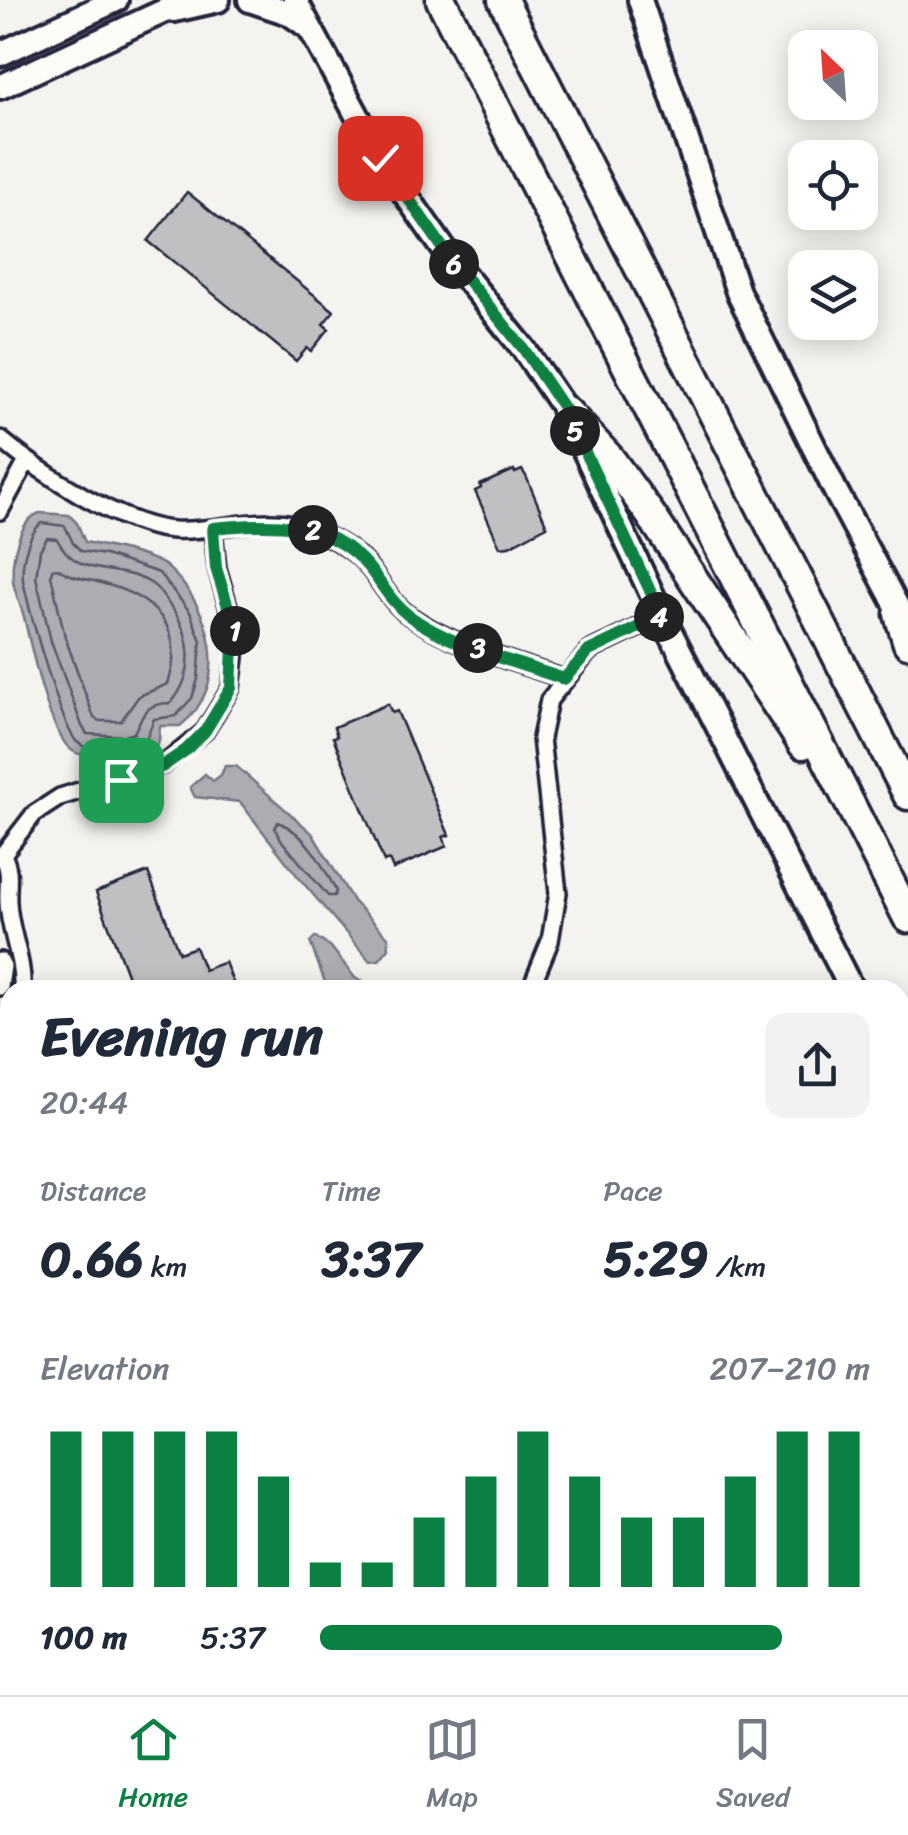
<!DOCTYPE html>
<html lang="en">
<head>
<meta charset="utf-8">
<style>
	:root { --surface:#fff; --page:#f2f2f3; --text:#1f2937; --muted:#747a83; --line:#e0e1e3; --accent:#0b8043 }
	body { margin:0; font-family:Sriracha,sans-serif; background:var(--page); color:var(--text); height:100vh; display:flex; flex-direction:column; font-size:38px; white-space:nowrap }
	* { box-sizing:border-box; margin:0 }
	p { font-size:32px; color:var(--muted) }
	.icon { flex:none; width:55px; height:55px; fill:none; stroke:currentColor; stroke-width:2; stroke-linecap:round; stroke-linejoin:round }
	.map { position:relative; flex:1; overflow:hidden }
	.sheet { position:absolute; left:0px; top:980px; width:910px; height:715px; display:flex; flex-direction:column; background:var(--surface); border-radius:30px 30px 0 0; box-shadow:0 5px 25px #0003 }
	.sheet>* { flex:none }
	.needle { width:65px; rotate:335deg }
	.fabs { position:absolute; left:788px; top:30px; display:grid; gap:20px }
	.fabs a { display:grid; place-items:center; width:90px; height:90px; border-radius:20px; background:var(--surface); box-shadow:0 5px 25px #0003; font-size:50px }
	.pin { position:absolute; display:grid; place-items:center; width:85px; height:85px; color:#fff; margin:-42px; border-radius:20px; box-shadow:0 5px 15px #0006 }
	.km { position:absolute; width:50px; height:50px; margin:-25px; border-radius:50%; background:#222; color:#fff; font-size:28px; line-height:50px; text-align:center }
	.round { display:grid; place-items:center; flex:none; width:105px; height:105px; border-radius:20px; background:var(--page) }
	.overview { display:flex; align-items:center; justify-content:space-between; height:170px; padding:0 40px }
	h1 { font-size:55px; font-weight:700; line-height:75px }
	.stats { display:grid; grid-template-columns:repeat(3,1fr); gap:15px; height:170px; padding:10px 40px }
	.stats div { display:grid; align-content:center }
	.stats b { font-size:50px; font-weight:700 }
	.stats small { font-size:28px; font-weight:400 }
	.stats p { font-size:28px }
	.chart { height:280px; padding:20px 40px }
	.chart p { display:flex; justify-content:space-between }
	.chart svg { width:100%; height:180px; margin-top:10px; stroke:var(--accent); stroke-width:6 }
	ul { padding:0 40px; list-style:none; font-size:32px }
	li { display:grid; grid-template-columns:160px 120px 1fr; align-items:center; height:75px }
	li i { height:25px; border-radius:12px; background:var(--accent) }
	.tabs { display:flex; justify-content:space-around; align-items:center; height:140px; border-top:2px solid var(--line); background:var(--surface); font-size:28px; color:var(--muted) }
	.tabs a { display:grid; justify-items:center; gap:5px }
	.tabs .active { color:var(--accent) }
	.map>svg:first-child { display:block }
	.built { fill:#e4e3e2 }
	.water { fill:#acacb2; stroke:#757582; stroke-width:2.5 }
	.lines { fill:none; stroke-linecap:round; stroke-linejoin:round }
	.shore { stroke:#59596b; stroke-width:2.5 }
	.building { fill:#c0bfc2; stroke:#22223b; stroke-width:2.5 }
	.street-casing { stroke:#22223b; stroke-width:22 }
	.secondary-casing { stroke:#22223b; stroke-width:30 }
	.highway-casing { stroke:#22223b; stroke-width:35 }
	.street { stroke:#fdfcf7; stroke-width:15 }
	.secondary { stroke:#fdfcf7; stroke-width:22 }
	.highway { stroke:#fdfcf7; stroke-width:28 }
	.route-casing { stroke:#fff; stroke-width:20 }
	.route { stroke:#0b8043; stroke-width:12 }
</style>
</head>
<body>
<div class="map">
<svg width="908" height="1695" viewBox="0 0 908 1695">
	<rect width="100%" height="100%" fill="#f4f3ef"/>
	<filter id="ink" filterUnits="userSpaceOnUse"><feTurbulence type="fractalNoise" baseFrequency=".01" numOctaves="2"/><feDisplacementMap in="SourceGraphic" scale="20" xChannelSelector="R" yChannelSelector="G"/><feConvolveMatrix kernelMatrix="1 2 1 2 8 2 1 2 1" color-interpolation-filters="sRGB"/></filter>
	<g filter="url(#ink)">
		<path class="built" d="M908,1356v339h-250l-4,-10h246v-324z
			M48,1685h191l4,7 -4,3h-209l7,-7z"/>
		<path class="water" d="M40,513l29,2 8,8 8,19c19,4 69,13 82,25 45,39 66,118 13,159h-20c0,1 -1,14 -1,15 -9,24 -76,23 -91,6 -22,-25 -36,-98 -44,-130 -3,-12 -10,-25 -11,-37 -2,-20 6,-61 27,-67z
			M225,766h11l76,67 41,68 35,36 1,11 -10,12 -9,1 -71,-83 -59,-76 -45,-5 -5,-10 15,-13 8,7 8,-6z
			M315,937l16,10 24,31 27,12h-54l-18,-48z"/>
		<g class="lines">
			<path class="shore" d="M41,523l24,3 8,17 8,8 24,4 54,18 31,39 11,29 -3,38 -6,19 -16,18 -22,3 -9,23c-17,8 -53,14 -68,0 -16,-15 -49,-136 -54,-162 -2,-18 5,-45 18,-57z
				M47,538l10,1c20,41 63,24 95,45 6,4 12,13 16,19 24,29 29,70 3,100 -25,0 -28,11 -37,30l-10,3 -37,-2 -5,-8 -31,-85 -15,-64 4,-27z
				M57,568c15,10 27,10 44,15 52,13 86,44 67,101l-29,12 -18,25h-21l-6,-3 -29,-81 -14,-62 1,-6z
				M278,822c28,11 45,43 58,69l-2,5h-6l-46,-55 -7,-13z"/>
		</g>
		<path class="building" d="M187,192l147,119 -11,13 6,5 -18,22 -4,-3 -11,13 -148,-120z
			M514,470l1,3 7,-3 4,6 21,50 -38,20 -9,1 -25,-56 6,-3 -1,-3z
			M388,704l4,9 5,-2 52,124 -6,2 4,9 -54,23 -4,-9 -5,2 -51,-125 4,-1 -3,-9z
			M148,872l31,81 16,-6 9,23 21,-8 11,28h-70l-1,-5 -12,5h-20l-37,-98z"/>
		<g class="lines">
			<defs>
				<path id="street" d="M0,439c40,33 121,87 173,91 44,3 94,-18 136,-2 21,9 42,19 57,36 15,18 25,39 44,52 45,31 103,45 154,63
					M0,511l27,-50
					M3,855c9,19 4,28 5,47 1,30 16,57 14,88
					M0,858l34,-44 26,-17 103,-32 42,-34 26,-43 4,-30 -1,-32 -17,-58 -4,-39
					M0,961l3,5 -3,21
					M530,990l20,-49 8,-48 -17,-155 8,-38 40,-49 73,-35
					M0,1605l10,22
					M265,1685l15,10
					M888,1685l20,9
					M830,1695v-10"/>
				<path id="secondary" d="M250,0l39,13 17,12
					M295,0l85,158 70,100 73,90 43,63 96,205 190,374
					M640,0l98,292 98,200 71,133
					M174,10l44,-10
					M0,54l116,-54
					M0,87l188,-87
					M0,1029l10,5
					M0,1064l10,5
					M900,1085l8,16
					M900,1312l8,-9
					M0,1666l10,-2
					M583,1685l6,10
					M629,1685l4,10"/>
				<path id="highway" d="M441,0l467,918
					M503,0l405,795
					M566,411l44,48 40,55 153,230
					M899,614l9,29"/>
			</defs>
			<use href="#street" class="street-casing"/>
			<use href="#secondary" class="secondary-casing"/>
			<use href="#highway" class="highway-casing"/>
			<use href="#street" class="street"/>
			<use href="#secondary" class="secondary"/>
			<use href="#highway" class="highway"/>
		</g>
	</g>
	<g class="lines" filter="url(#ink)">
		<defs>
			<path id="route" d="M121,780l42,-14 23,-16 19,-19 26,-43 3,-62 -18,-58 -3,-40c57,-5 115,-10 156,40 13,16 22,34 39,47 44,32 105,46 156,64l25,-28 73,-35 -96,-204 -43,-64 -73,-90 -70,-100"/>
		</defs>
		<use href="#route" class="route-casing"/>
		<use href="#route" class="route"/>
	</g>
</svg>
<div class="fabs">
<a><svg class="needle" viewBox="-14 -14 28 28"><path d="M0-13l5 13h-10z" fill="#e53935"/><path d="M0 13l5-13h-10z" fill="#747a83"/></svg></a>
<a><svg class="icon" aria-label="locate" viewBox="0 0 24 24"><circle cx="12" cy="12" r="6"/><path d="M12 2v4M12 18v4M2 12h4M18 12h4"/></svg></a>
<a><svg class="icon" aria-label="layers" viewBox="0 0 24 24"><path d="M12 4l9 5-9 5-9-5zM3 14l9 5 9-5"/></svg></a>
</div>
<div class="pin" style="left:121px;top:780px;background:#1e9e55"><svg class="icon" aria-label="arrive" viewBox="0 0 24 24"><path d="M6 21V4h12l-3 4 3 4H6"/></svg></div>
<div class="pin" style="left:380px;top:158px;background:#d93025"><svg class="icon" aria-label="check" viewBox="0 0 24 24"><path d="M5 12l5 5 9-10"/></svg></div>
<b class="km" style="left:235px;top:631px">1</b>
<b class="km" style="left:313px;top:530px">2</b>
<b class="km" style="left:478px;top:648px">3</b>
<b class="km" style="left:659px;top:617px">4</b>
<b class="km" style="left:575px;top:431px">5</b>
<b class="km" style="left:454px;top:264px">6</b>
<section class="sheet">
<div class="overview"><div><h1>Evening run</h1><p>20:44</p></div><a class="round"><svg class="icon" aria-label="share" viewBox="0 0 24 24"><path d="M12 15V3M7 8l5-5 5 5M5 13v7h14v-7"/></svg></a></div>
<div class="stats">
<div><p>Distance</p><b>0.66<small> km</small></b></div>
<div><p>Time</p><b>3:37</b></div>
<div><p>Pace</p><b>5:29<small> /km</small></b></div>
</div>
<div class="chart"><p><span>Elevation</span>207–210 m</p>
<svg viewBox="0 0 160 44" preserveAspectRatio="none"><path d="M5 44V6M15 44V6M25 44V6M35 44V6M45 44V17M55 44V38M65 44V38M75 44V27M85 44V17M95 44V6M105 44V17M115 44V27M125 44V27M135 44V17M145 44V6M155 44V6"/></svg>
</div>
<ul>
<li><b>100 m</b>5:37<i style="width:84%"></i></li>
</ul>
</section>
</div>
<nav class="tabs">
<a class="active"><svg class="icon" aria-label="home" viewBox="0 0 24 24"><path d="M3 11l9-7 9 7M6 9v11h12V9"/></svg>Home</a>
<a><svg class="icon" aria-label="map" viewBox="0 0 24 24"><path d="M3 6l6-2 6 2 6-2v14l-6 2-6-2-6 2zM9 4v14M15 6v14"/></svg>Map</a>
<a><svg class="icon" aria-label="saved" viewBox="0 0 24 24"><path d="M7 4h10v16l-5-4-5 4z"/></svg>Saved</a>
</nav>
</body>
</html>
